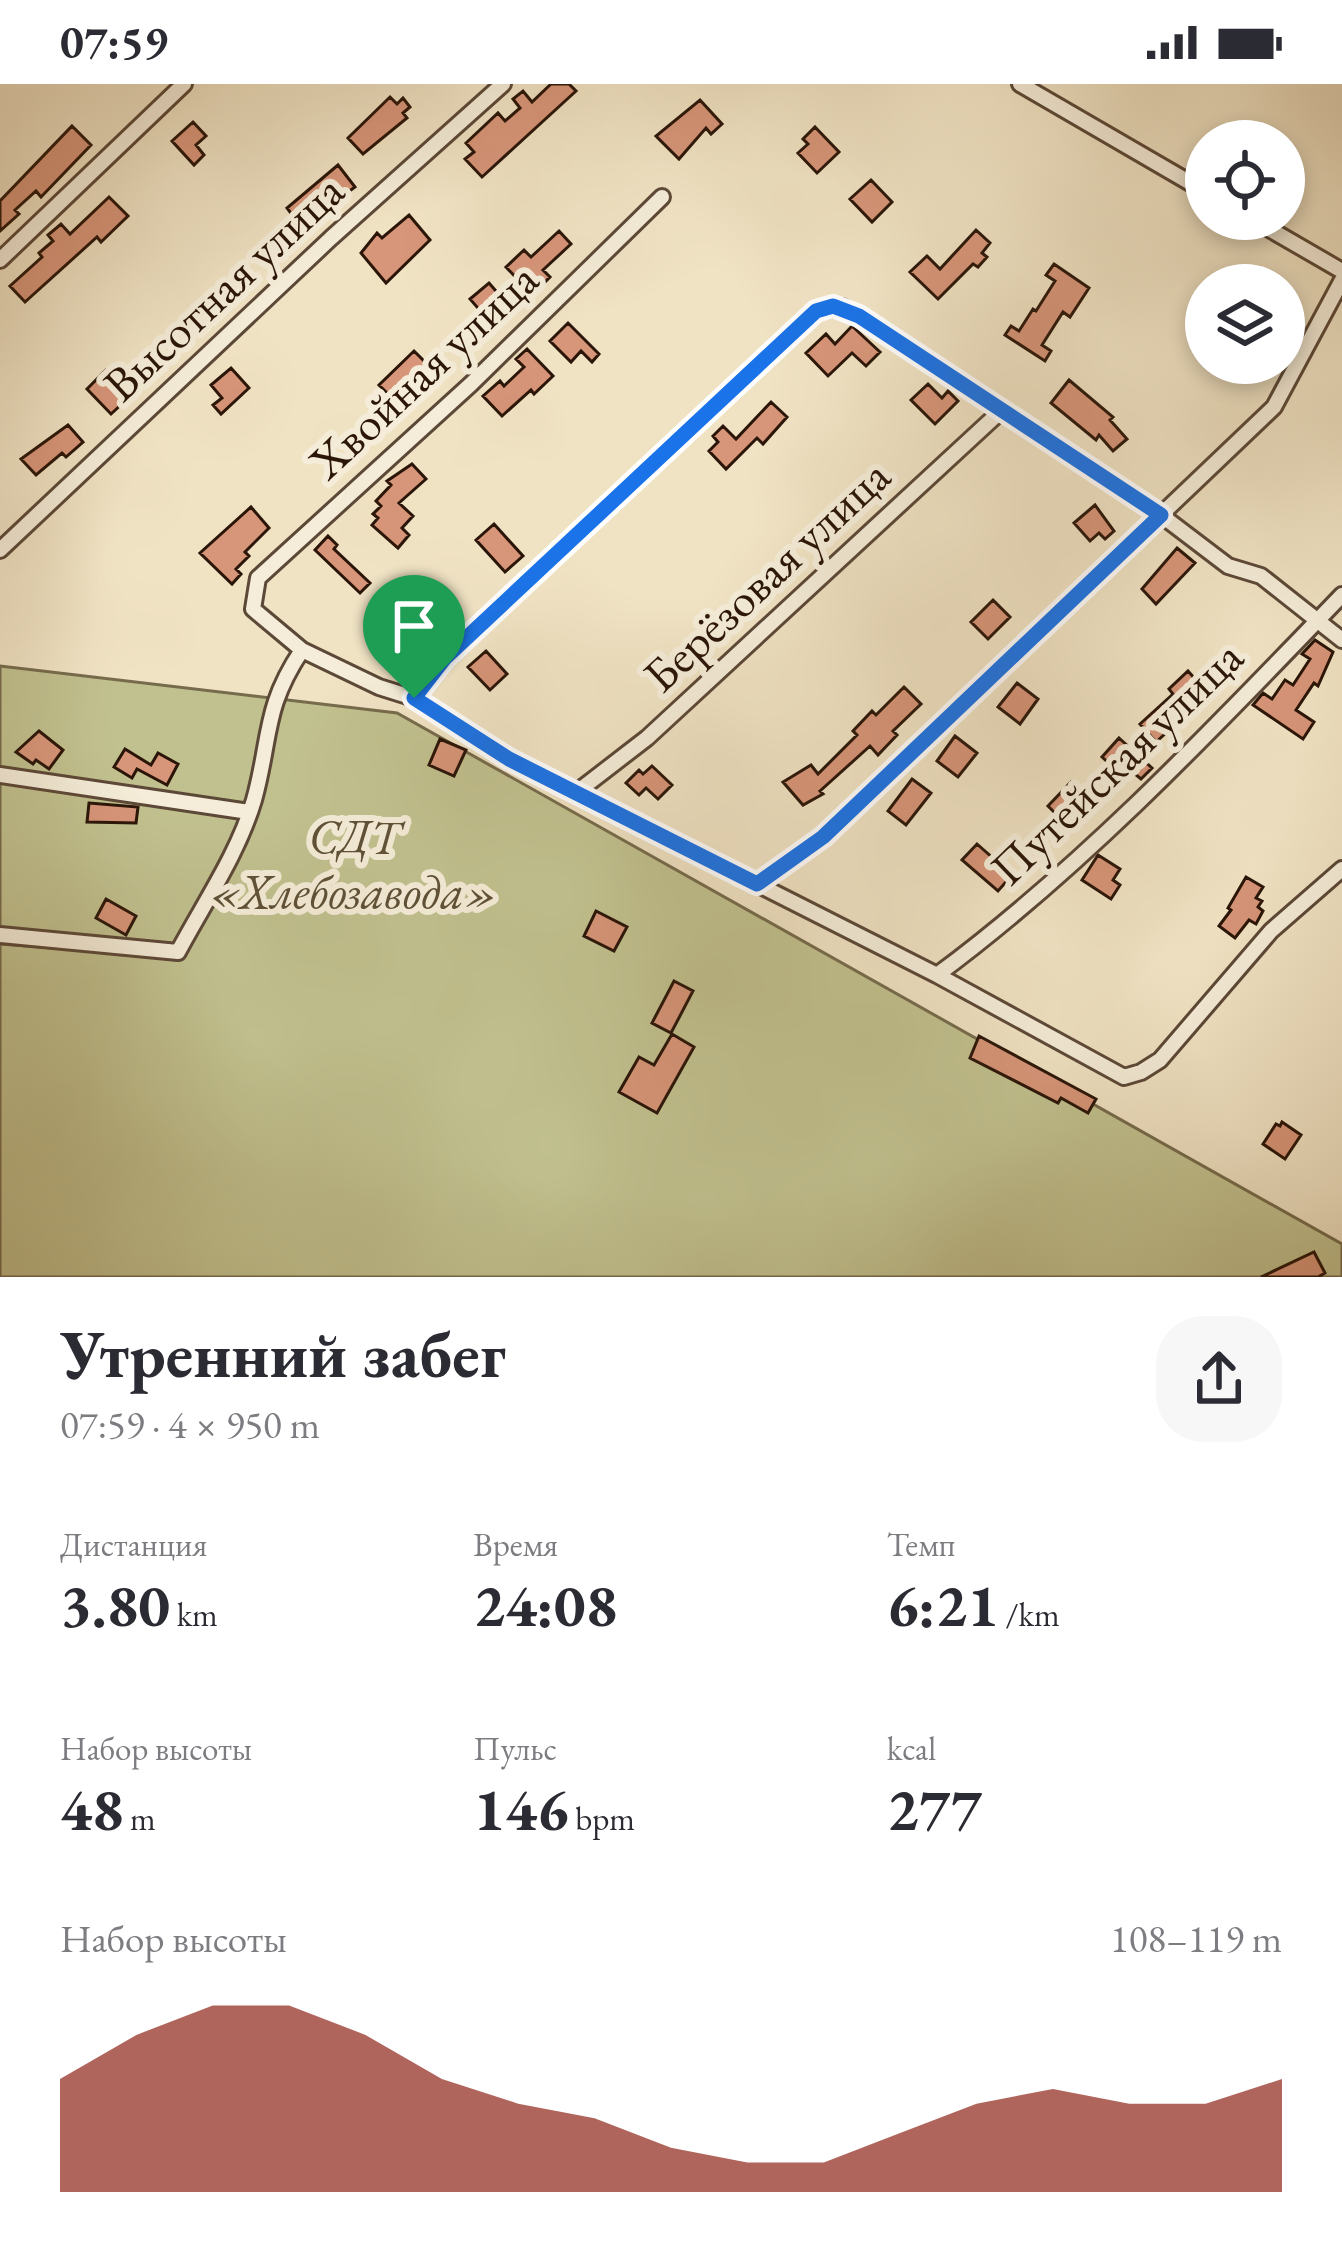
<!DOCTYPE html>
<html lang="ru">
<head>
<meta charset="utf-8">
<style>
	:root { --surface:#fff; --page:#f7f7f7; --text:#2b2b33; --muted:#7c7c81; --accent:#8f2418 }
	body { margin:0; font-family:"EB Garamond",serif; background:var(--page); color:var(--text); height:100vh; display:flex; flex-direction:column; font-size:45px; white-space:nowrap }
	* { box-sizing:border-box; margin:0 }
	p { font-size:39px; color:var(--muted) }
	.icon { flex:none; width:66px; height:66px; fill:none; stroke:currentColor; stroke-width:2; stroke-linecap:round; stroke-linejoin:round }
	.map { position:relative; height:1193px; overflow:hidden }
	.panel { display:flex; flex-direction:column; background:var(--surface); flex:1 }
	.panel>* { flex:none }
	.fabs { position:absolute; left:1185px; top:36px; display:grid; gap:24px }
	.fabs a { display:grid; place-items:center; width:120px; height:120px; border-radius:50%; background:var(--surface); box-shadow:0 6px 18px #0003; font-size:60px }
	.pin { position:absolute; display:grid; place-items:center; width:102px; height:102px; color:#fff; margin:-123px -51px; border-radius:50% 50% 50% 0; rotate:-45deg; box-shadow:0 0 12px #0007 }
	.pin .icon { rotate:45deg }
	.round { display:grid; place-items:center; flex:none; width:126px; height:126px; border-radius:48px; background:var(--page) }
	.summary { display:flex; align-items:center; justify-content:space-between; height:204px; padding:0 60px }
	h1 { font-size:66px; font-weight:700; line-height:90px }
	.figures { display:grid; grid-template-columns:repeat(3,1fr); gap:18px; height:204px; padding:12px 60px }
	.figures div { display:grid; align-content:center }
	.figures b { font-size:60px; font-weight:700 }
	.figures small { font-size:33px; font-weight:400 }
	.figures p { font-size:33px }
	.chart { height:336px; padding:24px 60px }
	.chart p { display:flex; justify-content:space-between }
	.chart svg { width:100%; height:216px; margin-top:12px; fill:var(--accent); opacity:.7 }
	.status { display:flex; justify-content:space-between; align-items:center; height:84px; padding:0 60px; background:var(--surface); direction:ltr }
	.status svg { height:33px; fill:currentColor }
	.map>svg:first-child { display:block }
	.green { fill:#c1c18f; stroke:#766b4c; stroke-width:3 }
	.building { fill:#d79579; stroke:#2a1508; stroke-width:3 }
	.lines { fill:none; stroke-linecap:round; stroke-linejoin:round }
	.minor-casing { stroke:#5c4837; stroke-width:20 }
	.minor { stroke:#f5edd9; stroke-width:14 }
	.route-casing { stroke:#fff; stroke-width:24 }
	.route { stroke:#1a73e8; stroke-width:15 }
	.labels { text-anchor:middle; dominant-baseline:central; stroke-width:12; stroke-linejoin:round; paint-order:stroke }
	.street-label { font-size:48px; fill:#2a1508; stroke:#f5edd9 }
	.park-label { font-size:48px; font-style:italic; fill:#5f5137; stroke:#f5edd9 }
</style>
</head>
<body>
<div class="status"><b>07:59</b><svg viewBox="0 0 49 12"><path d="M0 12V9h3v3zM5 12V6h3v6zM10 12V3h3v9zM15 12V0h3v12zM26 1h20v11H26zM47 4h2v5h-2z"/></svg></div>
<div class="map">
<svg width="1342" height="1193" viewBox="0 0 1342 1193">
	<rect width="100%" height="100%" fill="#f0e3c4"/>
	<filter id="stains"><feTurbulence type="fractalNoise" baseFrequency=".00167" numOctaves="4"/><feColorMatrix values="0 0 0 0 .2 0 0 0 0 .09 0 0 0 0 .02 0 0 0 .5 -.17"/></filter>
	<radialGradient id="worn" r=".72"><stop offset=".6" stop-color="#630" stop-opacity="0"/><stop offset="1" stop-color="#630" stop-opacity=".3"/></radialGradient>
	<path class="green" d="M0,582l397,47 945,531v33h-1342v-333l170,13 -170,-22z"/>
	<path class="building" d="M551,0h18l7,7 -94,86 -17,-18 9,-7 -8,-9 32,-30 7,8 15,-13 -7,-9 10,-8 9,11z
		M390,13l7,7 6,-6 7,9 -7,6 4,5 -44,36 -15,-16z
		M700,16l22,24 -11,10 -5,-6 -27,31 -23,-23z
		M193,38l13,14 -10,9 8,10 -10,10 -22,-24z
		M72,42l19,19 -50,52 -5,-6 -21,19 4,4 -19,17v-30z
		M815,43l24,25 -22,21 -19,-20 10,-9 -5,-5z
		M338,81l17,22 -54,40 -14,-19z
		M871,96l21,22 -20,20 -22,-23z
		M109,113l19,19 -27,26 -4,-5 -72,65 -15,-16 32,-29 -3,-4 14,-12 -5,-6 13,-11 9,10z
		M409,131l21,25 -44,43 -25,-30 16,-20 5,5z
		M976,146l14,13 -8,10 5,4 -9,10 -5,-3 -35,35 -28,-27 17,-16 13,13z
		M559,147l12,13 -28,26 7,7 -10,10 -8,-9 -8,8 -18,-19 18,-17 7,7z
		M1054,180l35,24 -19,29 -7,-5 -21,33 9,6 -6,10 -40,-26 6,-9 8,5 14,-22 3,2 19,-30 -9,-6z
		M489,199l20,23 -19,16 -20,-23z
		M568,239l31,31 -7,8 -11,-11 -10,11 -21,-21z
		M852,242l28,26 -14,14 -14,-13 -24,23 -22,-23 20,-19 9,10z
		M527,265l26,27 -19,18 -3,-4 -29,26 -19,-20 17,-15 4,5 20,-19 -8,-8z
		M414,267l22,22 -30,29 -7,-7 -5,5 -15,-15z
		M231,284l18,20 -28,26 -8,-9 9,-7 -11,-13z
		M106,286l18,19 -6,6 6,7 -13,12 -24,-25z
		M1069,296l44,37 -3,3 17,19 -14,12 -14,-16 -3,5 -45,-37z
		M928,300l14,14 6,-7 10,10 -23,23 -24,-24z
		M771,318l16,15 -24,27 -6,-6 -31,31 -17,-18 9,-9 -5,-6 10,-10 13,13z
		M68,341l15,17 -17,15 -4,-4 -26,22 -15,-16z
		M412,380l14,15 -27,24 14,13 -11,12 7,7 -11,13 -26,-23 6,-7 -5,-4 8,-8 -5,-5 15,-16 -4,-4z
		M1095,421l19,26 -9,8 -6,-6 -9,8 -16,-18z
		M251,423l18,21 -24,24 4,4 -13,13 5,5 -9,10 -32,-31z
		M494,440l29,32 -18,16 -29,-32z
		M328,452l9,9 -3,4 36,34 -10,10 -45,-43z
		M1177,464l18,15 -39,41 -14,-15z
		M993,516l17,17 -22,22 -17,-17z
		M1315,556l18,12 -15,34 -4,-3 -18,27 18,12 -11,17 -50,-34 10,-12 9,6 13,-19 8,5 17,-26 -8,-5z
		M486,567l21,23 -17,16 -22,-23z
		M1188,587l16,18 -33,30 5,5 -20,18 -16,-18 33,-30 -4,-5z
		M1017,599l21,16 -18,25 -22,-17z
		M904,603l17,17 -28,27 4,4 -19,20 -8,-9 -50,45 3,3 -20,11 -20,-23 28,-17 7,9 39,-39 -4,-4 19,-20 4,4z
		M39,647l24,19 -14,19 -13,-9 -3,4 -17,-12z
		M955,652l22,17 -19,24 -21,-16z
		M1119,654l33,30 -11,11 -12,-10 -6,7 -21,-19z
		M440,655l26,11 -12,26 -25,-11z
		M125,665l26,16 7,-12 20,11 -11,21 -30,-16 -5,9 -18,-11z
		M652,682l20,19 -14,14 -12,-11 -7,7 -13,-12 13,-13 4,4z
		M912,695l19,14 -25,32 -18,-14z
		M1071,698l19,19 -4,4 3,3 -7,7 -4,-4 -7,7 -6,-5 -5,5 -12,-12z
		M89,719l49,4 -2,16 -49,-1z
		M977,760l35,31 -14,16 -36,-31z
		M1098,771l22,14 -7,11 7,5 -9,14 -29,-19z
		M1246,793l17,10 -7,11 6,3 -4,6 5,4 -7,13 -7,-4 -14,18 -16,-12 12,-16 -3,-2z
		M106,815l30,17 -10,19 -30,-17z
		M596,827l31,16 -13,24 -30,-15z
		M674,897l19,10 -22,42 -19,-10z
		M672,950l22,13 -37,66 -38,-21 20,-35 15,8z
		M979,952l117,63 -8,14 -27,-15 -3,5 -88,-45z
		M1282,1038l19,13 -16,24 -22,-15 13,-20 4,2z
		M1314,1168l11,21 -7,4h-57z"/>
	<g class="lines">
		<defs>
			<path id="minor" d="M1020,0l186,108
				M1252,135l90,52
				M0,176l184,-176
				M0,466l331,-312 172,-154
				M302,566l77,37 35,11 96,61 427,216 187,102 17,-5 19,-12 111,-129 71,-62
				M414,614l31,-40 371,-347 26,-4 17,9 302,199 67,51 33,10 81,64
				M0,691l249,37
				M577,708l70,-54 355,-328
				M757,800l66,-47 451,-430 68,-127
				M0,851l178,17c26,-49 60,-98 76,-152 17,-61 9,-92 48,-150l-49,-41 5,-31 213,-194 191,-187
				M937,891c146,-108 279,-249 405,-380"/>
		</defs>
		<use href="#minor" class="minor-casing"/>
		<use href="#minor" class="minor"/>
	</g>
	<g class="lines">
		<defs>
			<path id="route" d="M833,222l26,10 302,199 -338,322 -66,47 -248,-125 -95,-61 31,-40 371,-347z"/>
		</defs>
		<use href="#route" class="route-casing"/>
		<use href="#route" class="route"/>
	</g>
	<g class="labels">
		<g class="street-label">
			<text transform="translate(223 203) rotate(-43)">Высотная улица</text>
			<text transform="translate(423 286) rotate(-43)">Хвойная улица</text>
			<text transform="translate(766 491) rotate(-43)">Берёзовая улица</text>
			<text transform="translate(1116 678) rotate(-44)">Путейская улица</text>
		</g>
		<g class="park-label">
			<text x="354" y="752">СДТ<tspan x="354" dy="55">«Хлебозавода»</tspan></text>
		</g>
	</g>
	<rect width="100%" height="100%" filter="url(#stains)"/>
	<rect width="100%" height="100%" fill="url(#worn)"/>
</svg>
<div class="fabs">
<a><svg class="icon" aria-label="locate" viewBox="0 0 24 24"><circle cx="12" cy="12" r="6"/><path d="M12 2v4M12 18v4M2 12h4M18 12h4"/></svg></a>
<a><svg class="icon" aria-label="layers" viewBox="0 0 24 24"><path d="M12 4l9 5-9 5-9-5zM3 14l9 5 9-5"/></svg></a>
</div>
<div class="pin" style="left:414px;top:614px;background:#1e9e55"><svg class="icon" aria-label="arrive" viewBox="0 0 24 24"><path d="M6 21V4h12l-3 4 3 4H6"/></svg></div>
</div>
<section class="panel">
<div class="summary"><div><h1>Утренний забег</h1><p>07:59 · 4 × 950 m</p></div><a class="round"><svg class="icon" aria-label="share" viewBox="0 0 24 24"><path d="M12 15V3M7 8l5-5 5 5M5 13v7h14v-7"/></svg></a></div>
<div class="figures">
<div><p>Дистанция</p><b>3.80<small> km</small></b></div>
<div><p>Время</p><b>24:08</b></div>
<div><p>Темп</p><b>6:21<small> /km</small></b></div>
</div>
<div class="figures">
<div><p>Набор высоты</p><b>48<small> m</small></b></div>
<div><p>Пульс</p><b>146<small> bpm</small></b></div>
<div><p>kcal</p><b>277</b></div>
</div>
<div class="chart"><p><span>Набор высоты</span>108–119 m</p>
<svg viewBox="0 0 160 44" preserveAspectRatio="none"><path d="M0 44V21L10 12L20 6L30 6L40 12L50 21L60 26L70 29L80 35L90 38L100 38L110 32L120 26L130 23L140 26L150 26L160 21V44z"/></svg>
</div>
</section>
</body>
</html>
